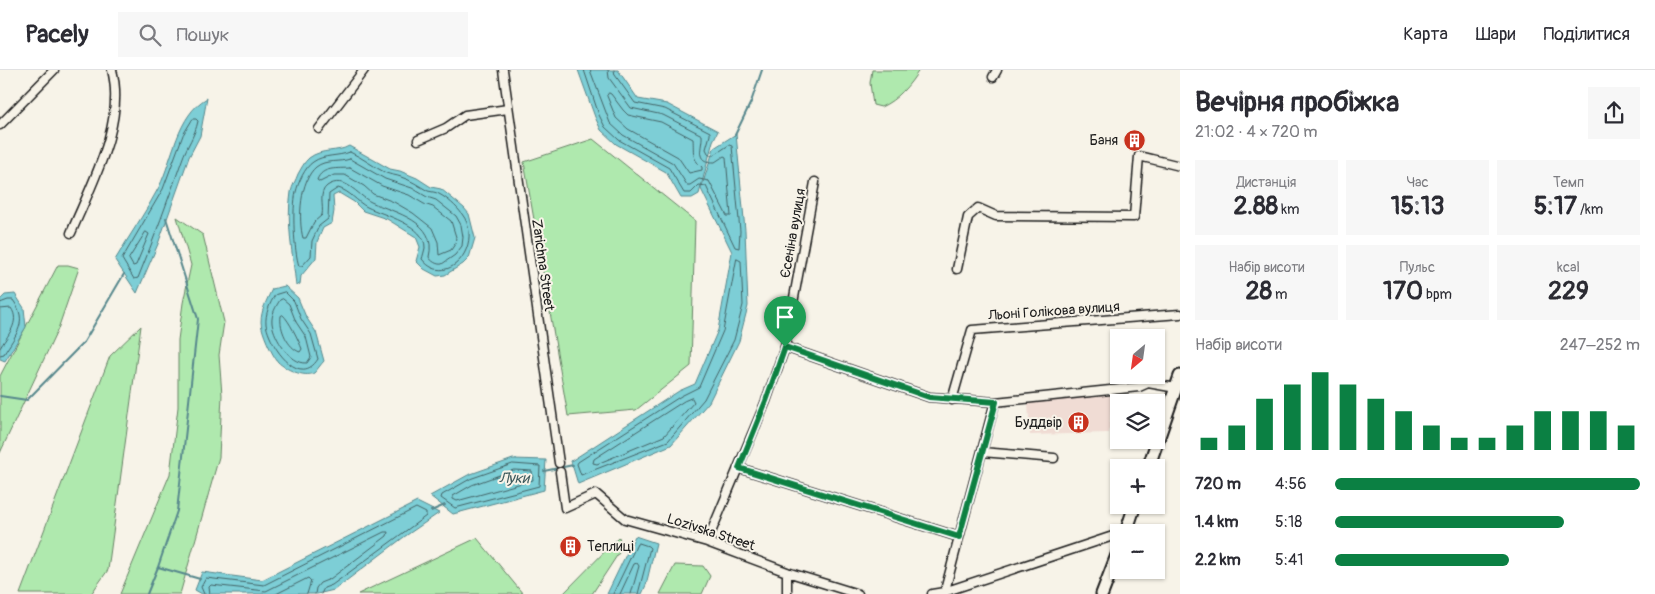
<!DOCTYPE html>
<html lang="uk">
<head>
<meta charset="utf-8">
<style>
	:root { --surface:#fff; --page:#f7f7f7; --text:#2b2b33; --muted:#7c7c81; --line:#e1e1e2; --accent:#0b8043 }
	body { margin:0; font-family:Pangolin,sans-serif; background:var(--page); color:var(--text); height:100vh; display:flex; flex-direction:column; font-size:19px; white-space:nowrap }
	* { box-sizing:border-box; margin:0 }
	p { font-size:16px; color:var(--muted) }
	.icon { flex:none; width:28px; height:28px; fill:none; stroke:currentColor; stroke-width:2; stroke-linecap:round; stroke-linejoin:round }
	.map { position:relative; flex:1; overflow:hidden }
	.panel { display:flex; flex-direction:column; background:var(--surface); width:475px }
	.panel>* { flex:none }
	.needle { width:32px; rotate:209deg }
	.fabs { position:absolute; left:1110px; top:259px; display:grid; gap:10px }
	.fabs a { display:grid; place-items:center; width:55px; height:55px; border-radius:0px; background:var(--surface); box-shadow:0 1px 4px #0004; font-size:25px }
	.pin { position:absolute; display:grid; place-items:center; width:42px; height:42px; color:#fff; margin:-51px -21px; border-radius:50% 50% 50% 0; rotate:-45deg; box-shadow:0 0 5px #0007 }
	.pin .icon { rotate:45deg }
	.round { display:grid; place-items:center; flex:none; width:52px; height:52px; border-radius:0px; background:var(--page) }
	.headline { display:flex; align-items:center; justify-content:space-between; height:85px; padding:0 15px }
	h1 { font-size:28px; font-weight:700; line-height:38px }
	.metrics { display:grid; grid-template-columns:repeat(3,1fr); gap:8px; height:85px; padding:5px 15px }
	.metrics div { display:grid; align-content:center; border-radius:0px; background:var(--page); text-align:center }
	.metrics b { font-size:25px; font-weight:700 }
	.metrics small { font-size:14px; font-weight:400 }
	.metrics p { font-size:14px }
	.chart { height:140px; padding:10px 15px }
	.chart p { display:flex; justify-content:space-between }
	.chart svg { width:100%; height:90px; margin-top:5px; stroke:var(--accent); stroke-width:6 }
	ul { padding:0 15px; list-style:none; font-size:16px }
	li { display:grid; grid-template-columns:80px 60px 1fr; align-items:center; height:38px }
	li i { height:12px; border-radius:6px; background:var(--accent) }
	header { display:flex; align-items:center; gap:30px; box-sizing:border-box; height:70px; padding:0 25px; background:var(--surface); border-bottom:1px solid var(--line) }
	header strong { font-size:24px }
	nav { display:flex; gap:28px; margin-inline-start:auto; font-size:18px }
	.search { width:350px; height:45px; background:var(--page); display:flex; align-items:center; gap:12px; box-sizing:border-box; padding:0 18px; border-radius:0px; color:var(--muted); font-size:19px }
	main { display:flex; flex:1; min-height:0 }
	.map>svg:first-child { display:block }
	.built { fill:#f0dcd4 }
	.green { fill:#afe9ae; stroke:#668265 }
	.water { fill:#7dced6; stroke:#56878c }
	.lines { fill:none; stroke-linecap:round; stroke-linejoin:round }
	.shore { stroke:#436366; stroke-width:1 }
	.stream { stroke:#56878c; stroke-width:2 }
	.minor-casing { stroke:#1c1c1c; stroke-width:11 }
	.highway-casing { stroke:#1c1c1c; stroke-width:15 }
	.minor { stroke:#f7f3e8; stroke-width:8 }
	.highway { stroke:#f7f3e8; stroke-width:11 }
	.route-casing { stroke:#fff; stroke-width:10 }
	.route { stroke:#0b8043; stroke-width:6 }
	.labels { text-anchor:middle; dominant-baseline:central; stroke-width:4; stroke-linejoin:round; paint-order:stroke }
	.poi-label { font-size:14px; fill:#1c1c1c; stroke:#f7f3e8; text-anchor:end }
	.street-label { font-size:14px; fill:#1c1c1c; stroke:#f7f3e8 }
	.water-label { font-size:15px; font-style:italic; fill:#3e5a5d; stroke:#f7f3e8 }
</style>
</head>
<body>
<header>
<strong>Pacely</strong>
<div class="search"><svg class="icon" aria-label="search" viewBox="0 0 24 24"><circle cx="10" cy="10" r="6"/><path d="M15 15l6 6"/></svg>Пошук</div>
<nav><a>Карта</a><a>Шари</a><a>Поділитися</a></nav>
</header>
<main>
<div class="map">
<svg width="1180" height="524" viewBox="0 0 1180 524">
	<rect width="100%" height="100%" fill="#f7f3e8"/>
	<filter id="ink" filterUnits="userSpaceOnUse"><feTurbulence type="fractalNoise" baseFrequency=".02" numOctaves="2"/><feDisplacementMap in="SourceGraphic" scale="10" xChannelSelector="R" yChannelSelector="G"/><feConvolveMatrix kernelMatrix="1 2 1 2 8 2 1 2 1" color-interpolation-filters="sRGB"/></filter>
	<g filter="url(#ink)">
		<path class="built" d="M1112,325l-3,38 -79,2 -2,-32z"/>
		<path class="green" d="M872,0h47c-9,15 -22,30 -38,37l-8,-2 -3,-22z
			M593,69l102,82 -4,145 -55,44 -68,6 -44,-254z
			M177,147l26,18 21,87 -5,33 3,40 -3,62 -39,137h-60l50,-120 8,-67v-67l5,-37 8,-38z
			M58,195h10l11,3 -21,61 -58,124v-77z
			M141,256l-33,244 -17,24h-71l90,-238z
			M619,467l3,11 -30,46h-29z
			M477,468l46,56h-165z
			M675,495l28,1 7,10 -8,18h-42z"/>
		<path class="water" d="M578,0h40l20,29 29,5 51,27 -5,10 -14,53 -7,4h-11l-15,-26 -50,-28 -15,-14 -6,-13z
			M207,28l-7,38 -11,21 -31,87 -21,49 -22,-33c14,-24 31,-48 44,-73 14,-28 18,-72 48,-89z
			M736,64l9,96 3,76 -9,35 -30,61 -38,43 -93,39 -7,-23 108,-70 16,-7 23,-54 14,-78 -31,-63 13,-41z
			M349,76l41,23 10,2 17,7 14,9 10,2 23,19 5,6 6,24 -6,20 -6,6 -18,11 -8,1 -13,-7 -8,-8 4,-14 -4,-10 -29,-18 -24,-8 -9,-9 -15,-9 -6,3 1,15 -2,12 -9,5 -6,14 -1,16 -15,18 -1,8 -4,2c-3,-31 -10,-63 -5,-94 1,-6 5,-12 7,-18 3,-5 6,-12 11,-16 13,-10 28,-5 40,-12z
			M285,216l13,12 8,19 10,15 8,29c-3,3 -7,9 -10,12 -10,5 -29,-4 -36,-11 -6,-7 -17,-31 -17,-40 0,-12 6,-22 11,-33z
			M15,224l9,14 2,19 -21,34 -5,-2v-59l5,-5z
			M513,389l33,1 -2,30 -91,24 -23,-18 38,-21z
			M417,432l22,11 -35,24 -70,53 -17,4h-115l-7,-4 7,-18 60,8z
			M635,466l21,7 -10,42 -4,9h-35z"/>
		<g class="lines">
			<path class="shore" d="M584,0l15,45 6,12 14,13 50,28 15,25h7l8,-8 7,1 29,61 4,1 1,-17 -8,-85 -3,-1 -15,10h-5l-3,-6 4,-14v-3l-45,-23 -30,-6 -20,-28 -1,-5
				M590,0l20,53 13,12 50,28 14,22h3l9,-6 10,2 18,35h4l-5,-59 -2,-1 -9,6c-22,1 -12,-16 -13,-27l-39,-20 -32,-7 -22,-30 -1,-8
				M609,23l2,1 12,16 5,5 33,7 32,17c1,12 -2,19 9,28v3l-13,3 -11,-16 -50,-28 -12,-11 -9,-22z
				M193,49h3l2,2c-3,15 -11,24 -16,39 -14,40 -28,79 -44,118l-4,1 -12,-20 41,-70 20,-54z
				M350,82c13,6 24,15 36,21 5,2 10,2 15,4 10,3 18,9 27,14 4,1 8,1 11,3 8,4 18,13 23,20 23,30 -15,77 -40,45 1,-3 2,-7 3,-11 1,-23 -42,-33 -58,-41 -10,-5 -17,-16 -29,-19l-9,6 -1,25 -9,7 -7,15 -1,15 -9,10h-3c-5,-15 -7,-57 -3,-74 2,-9 9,-25 17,-30 11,-8 25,-5 37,-10z
				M350,89l35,20 27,9 15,9 9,3 20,16 5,9 2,12 -1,9 -7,9 -13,9c-5,1 -11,-3 -13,-7 9,-36 -34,-44 -58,-55 -14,-7 -26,-28 -44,-16 -9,7 -3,20 -5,29l-8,7 -8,16h-3c-5,-18 -3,-58 13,-71 10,-8 23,-4 34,-8z
				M350,98l32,18 27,9 15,9 9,3 18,14 5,16 -1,7 -4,6 -12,5 -1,-13 -6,-14 -19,-15 -19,-11 -21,-8 -9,-8 -19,-11h-11l-14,7 -3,-2c5,-14 21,-11 33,-12z
				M146,162l3,2 -13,31 -3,1 -4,-7z
				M737,189l4,2 2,44 -9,35 -30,59 -36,42 -87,34 -4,-11 1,-2 103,-66 18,-9 24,-56z
				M285,222l9,9 7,18 10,15 7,25c-19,30 -49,-14 -52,-35 -1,-10 4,-21 9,-29z
				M283,229l6,5 7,18 10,15 5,20 -4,6c-17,1 -33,-25 -35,-40 -1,-8 4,-17 8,-23z
				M0,233l8,-3h5c16,22 3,34 -9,54l-4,1
				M0,239l11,-1c10,14 -4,28 -11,40
				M283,245c6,5 16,26 19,34l-2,3c-12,-4 -21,-23 -19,-36z
				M692,328l2,4 -30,34 -67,28 -4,-1 1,-4 90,-58z
				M513,394l27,2 -1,20 -84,22 -14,-10 1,-3 28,-16z
				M514,400l18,1 1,9 -76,21 -4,-2v-3l19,-11z
				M204,524l-3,-7 5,-9 58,7 152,-77 10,5v3l-94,69 -8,3 -3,6
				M210,524l-1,-7 2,-2 55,6 118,-59h4l-1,4 -57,43 -10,4 -4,5 -1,6
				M276,524l32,-16 3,3 -4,13
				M613,524l24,-50 2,-1 9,3 2,2 -12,46
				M620,524l14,-30 3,-1 2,3 -8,28"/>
			<path class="stream" d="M735,65l16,-33 11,-32
				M0,326l27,4 57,-58 40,-68
				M544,401l29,-6
				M431,441l14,-6
				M158,497l19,-56 21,-192 -32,-101
				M147,524l11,-27 42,12"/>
			<defs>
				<path id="minor" d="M503,0l56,393
					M993,7l4,-7
					M0,55l54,-55
					M319,59l45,-59
					M418,70l28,-12 19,-13 43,-6
					M71,163c20,-48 55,-110 41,-163
					M957,199l11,-52 10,-9 18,8 138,1 5,-61 41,10
					M785,277l144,50 66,5 144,-15 9,-4 28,5
					M952,330l20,-70 208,-16
					M982,382l72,6
					M739,398l220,69
					M560,402l5,36 31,-14 29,25 82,23 80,30 71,22
					M707,472l59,-141 19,-54 30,-165
					M787,502v22
					M932,524l12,-2 175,-58
					M944,524l51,-192"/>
				<path id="highway" d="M1148,398l32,-92
					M1126,462l9,-27
					M1102,524l17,-44"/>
			</defs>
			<use href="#minor" class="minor-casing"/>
			<use href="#highway" class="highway-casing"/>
			<use href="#minor" class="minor"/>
			<use href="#highway" class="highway"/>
		</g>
	</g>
	<g class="lines" filter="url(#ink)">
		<defs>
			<path id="route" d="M785,277l144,50 67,5 -37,135 -220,-69 27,-67z"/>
		</defs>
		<use href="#route" class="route-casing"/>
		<use href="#route" class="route"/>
	</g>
	<defs>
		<symbol id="building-disc" viewBox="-11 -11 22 22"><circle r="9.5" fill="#c8321e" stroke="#f7f3e8"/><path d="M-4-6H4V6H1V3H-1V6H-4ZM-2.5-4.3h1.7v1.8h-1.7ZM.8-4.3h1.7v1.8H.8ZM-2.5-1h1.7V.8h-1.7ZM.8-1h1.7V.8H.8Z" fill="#fff"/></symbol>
	</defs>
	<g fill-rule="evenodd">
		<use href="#building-disc" x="1122" y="58" width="25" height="25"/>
		<use href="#building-disc" x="1066" y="340" width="25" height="25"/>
		<use href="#building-disc" x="558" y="464" width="25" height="25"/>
	</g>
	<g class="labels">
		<g class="poi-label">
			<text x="1118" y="70">Баня</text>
			<text x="1062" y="352">Буддвір</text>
			<text x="587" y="476" text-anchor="start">Теплиці</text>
		</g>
		<g class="street-label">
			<text transform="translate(793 163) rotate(-80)">Єсеніна вулиця</text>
			<text transform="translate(543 195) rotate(82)">Zarichna Street</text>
			<text transform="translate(1054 241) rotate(-4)">Льоні Голікова вулиця</text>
			<text transform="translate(711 462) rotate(18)">Lozivska Street</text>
		</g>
		<g class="water-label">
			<text x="514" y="408">Луки</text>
		</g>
	</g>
</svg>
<div class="fabs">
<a><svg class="needle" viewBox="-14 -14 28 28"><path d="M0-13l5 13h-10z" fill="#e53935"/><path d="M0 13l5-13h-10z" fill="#7c7c81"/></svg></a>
<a><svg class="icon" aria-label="layers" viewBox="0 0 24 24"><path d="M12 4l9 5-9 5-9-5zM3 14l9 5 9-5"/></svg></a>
<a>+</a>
<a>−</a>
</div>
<div class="pin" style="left:785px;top:277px;background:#1e9e55"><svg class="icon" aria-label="arrive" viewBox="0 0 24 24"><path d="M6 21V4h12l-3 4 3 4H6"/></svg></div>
</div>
<section class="panel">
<div class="headline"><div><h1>Вечірня пробіжка</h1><p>21:02 · 4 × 720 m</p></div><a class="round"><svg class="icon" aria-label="share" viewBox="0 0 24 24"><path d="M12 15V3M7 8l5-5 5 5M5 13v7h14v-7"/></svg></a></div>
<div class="metrics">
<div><p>Дистанція</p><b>2.88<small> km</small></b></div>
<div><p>Час</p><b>15:13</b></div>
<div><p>Темп</p><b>5:17<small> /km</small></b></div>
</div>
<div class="metrics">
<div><p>Набір висоти</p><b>28<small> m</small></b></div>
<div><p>Пульс</p><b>170<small> bpm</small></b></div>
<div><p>kcal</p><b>229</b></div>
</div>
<div class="chart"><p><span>Набір висоти</span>247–252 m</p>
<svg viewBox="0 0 160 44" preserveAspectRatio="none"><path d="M5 44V38M15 44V32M25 44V19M35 44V12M45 44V6M55 44V12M65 44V19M75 44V25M85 44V32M95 44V38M105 44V38M115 44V32M125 44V25M135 44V25M145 44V25M155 44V32"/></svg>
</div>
<ul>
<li><b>720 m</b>4:56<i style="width:100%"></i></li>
<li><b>1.4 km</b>5:18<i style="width:75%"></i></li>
<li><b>2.2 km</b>5:41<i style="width:57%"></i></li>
</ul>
</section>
</main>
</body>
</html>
